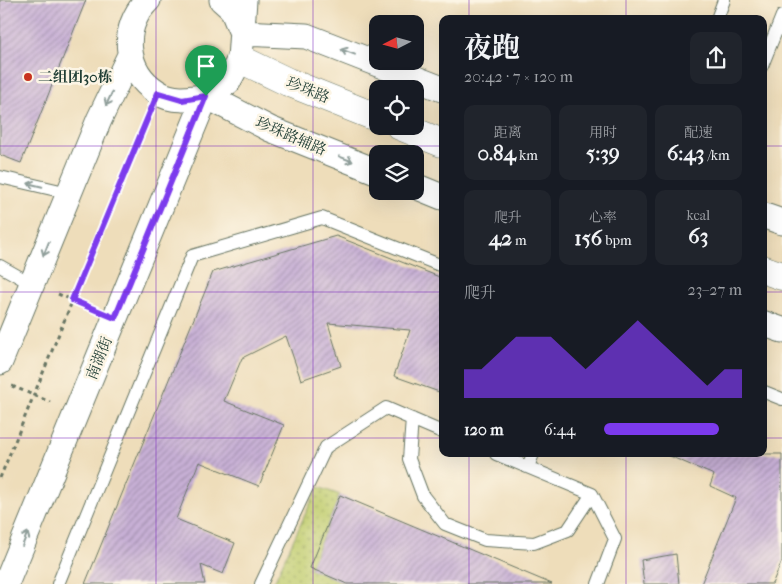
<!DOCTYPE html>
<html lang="zh">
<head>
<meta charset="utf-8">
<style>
	:root { --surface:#171b24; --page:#20242c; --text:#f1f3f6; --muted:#9ea1a6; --accent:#7c3aed }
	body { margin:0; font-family:"IM FELL French Canon","Noto Serif SC",serif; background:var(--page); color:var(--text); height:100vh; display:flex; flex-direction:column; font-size:19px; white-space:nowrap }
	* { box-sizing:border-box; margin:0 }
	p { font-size:16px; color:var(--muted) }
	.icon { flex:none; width:28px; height:28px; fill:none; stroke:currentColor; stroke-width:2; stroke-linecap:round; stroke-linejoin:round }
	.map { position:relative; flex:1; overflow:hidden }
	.details { position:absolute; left:439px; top:15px; width:328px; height:442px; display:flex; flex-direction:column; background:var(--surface); border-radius:10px; box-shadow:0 5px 20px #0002 }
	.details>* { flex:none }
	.needle { width:32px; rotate:264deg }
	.buttons { position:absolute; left:369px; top:15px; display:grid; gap:10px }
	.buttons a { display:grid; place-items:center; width:55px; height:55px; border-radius:10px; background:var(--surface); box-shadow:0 5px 20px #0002; font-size:25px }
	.pin { position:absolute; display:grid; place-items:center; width:42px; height:42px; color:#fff; margin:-51px -21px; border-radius:50% 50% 50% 0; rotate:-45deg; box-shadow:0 0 5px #0007 }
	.pin .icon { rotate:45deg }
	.round { display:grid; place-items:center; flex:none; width:52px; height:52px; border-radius:10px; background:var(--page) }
	.summary { display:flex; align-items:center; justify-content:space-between; height:85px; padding:0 25px }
	h1 { font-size:28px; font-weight:700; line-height:38px }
	.stats { display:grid; grid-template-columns:repeat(3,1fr); gap:8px; height:85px; padding:5px 25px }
	.stats div { display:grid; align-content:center; border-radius:10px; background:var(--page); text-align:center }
	.stats b { font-size:21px; font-weight:700 }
	.stats small { font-size:14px; font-weight:400 }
	.stats p { font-size:14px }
	.chart { height:140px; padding:10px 25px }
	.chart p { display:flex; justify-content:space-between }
	.chart svg { width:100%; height:90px; margin-top:5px; fill:var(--accent); opacity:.7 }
	ul { padding:0 25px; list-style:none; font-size:16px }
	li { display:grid; grid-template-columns:80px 60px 1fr; align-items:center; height:38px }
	li i { height:12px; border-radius:6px; background:var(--accent) }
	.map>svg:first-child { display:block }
	.park { fill:url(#park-dots); stroke:#708652 }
	.building { fill:url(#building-hatch) }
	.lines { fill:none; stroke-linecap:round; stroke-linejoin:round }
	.lane-casing { stroke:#677563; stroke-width:14 }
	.street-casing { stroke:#677563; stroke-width:27 }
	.secondary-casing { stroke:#677563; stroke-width:29 }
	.path { stroke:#677563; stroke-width:3; stroke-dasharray:4 4; stroke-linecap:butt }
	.lane { stroke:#fff; stroke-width:12 }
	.street { stroke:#fff; stroke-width:25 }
	.secondary { stroke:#fff; stroke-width:28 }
	.oneway { stroke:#8f9e9a }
	.route-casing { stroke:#fff; stroke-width:10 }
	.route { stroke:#7c3aed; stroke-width:6 }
	.grid { fill:none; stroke:#7b2cbf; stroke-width:1; stroke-opacity:0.55 }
	.poi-dot { fill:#c8321e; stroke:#fcf5e5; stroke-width:2 }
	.labels { text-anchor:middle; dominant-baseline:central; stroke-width:5; stroke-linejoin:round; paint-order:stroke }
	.poi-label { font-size:15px; font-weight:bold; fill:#1f3d34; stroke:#fcf5e5; text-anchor:start }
	.street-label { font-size:15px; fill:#1f3d34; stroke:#fcf5e5 }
</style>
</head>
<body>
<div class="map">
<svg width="782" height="584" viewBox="0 0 782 584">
	<defs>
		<pattern id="park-dots" width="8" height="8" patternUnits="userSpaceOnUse" patternTransform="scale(1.25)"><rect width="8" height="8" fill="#c1ce70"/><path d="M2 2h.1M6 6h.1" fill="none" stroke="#9ca85d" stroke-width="1.8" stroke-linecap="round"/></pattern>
		<pattern id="building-hatch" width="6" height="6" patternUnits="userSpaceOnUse" patternTransform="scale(1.25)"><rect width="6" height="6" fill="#c8b0d6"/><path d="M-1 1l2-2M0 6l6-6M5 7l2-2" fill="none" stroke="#a290ae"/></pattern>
	</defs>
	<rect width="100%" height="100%" fill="#fcf5e5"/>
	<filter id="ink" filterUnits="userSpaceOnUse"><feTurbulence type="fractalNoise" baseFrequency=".02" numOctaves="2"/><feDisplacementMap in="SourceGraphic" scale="10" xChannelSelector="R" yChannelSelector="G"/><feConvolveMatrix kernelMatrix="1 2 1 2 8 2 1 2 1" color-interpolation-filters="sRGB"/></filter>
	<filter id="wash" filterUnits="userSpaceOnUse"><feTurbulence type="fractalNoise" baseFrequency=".0096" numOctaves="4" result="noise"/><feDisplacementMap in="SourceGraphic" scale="20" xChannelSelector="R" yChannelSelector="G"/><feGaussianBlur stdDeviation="1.12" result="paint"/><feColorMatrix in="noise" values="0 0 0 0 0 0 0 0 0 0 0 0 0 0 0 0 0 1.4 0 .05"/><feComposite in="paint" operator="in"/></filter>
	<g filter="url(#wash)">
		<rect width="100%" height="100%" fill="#eeddba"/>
		<path class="park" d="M318,487l22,8 -30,73 37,16h-74z"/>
		<g id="blocks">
			<path class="building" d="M0,0h86l-65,163 -21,-8z
				M336,236l106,42v115l-48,-17 16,-46 -82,-7 13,43 -40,14 -15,-44 -44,22 -18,43 60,24 -25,61 -60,-24 -23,57 59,24 -12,31 -22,-9 4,19h-120l128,-312z
				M665,454h117v107l-10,23h-71l35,-86 -26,-12 4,-11z
				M340,495l212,89h-205l-37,-16z
				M676,554l3,30h-35l-3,-24z"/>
		</g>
	</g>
	<g filter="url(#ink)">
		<use href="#blocks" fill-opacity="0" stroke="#677563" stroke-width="1"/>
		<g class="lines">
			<defs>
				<path id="lane" d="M717,19l7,-19
					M762,66l20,-50
					M0,177l69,16
					M0,266l32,18
					M762,391l20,8
					M412,419l-3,40 14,37 22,28 40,16 49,3 34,-13 24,-36
					M496,454l96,40 23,45 -17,45
					M528,467l5,-13
					M58,584l134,-328 130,-38 120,48
					M261,584l65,-137 60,-39 56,24"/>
				<path id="street" d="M148,0c-28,28 -24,71 9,92 15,10 33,7 49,4
					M222,0l10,9 10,24
					M242,33l64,3 136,53
					M206,96l64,33 108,43
					M415,186l27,11
					M762,215l20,7
					M762,323l20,7
					M0,362l99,-242 31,-65
					M6,584l200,-488 22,-14 12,-23 4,-59"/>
				<path id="secondary" d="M240,59l48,23 90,36
					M400,126l42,17
					M762,269l20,7"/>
			</defs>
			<use href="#lane" class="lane-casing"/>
			<use href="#street" class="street-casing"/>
			<use href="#secondary" class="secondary-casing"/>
			<path class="path" d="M58,294l31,13
				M12,386l38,16
				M0,478l147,-360"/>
			<use href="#lane" class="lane"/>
			<use href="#street" class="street"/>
			<use href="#secondary" class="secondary"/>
		</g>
		<defs><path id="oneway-shaft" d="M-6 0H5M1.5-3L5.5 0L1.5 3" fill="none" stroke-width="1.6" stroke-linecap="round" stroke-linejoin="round" transform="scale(1.25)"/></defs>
		<g class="oneway">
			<use href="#oneway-shaft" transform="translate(348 52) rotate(-159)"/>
			<use href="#oneway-shaft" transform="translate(109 99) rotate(115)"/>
			<use href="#oneway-shaft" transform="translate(346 159) rotate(21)"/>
			<use href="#oneway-shaft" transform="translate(35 185) rotate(-167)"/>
			<use href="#oneway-shaft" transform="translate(46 249) rotate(112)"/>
			<use href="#oneway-shaft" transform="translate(25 539) rotate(-68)"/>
		</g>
	</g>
	<g class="lines" filter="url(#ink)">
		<defs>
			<path id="route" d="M158,93l24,7 24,-4 -91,222 -43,-18z"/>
		</defs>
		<use href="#route" class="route-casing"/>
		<use href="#route" class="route"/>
	</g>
	<path class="grid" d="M156,0v584M313,0v584M469,0v19M626,0v19M0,146h442M762,146h20M0,292h442M762,292h20M0,438h442M762,438h20M469,454v130M626,454v130"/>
	<circle class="poi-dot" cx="28" cy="77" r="5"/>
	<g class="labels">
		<g class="poi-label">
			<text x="38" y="77">二组团30栋</text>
		</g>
		<g class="street-label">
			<text transform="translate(308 90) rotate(22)">珍珠路</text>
			<text transform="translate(291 136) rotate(23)">珍珠路辅路</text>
			<text transform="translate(99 358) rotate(-68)">南湖街</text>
		</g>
	</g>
</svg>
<div class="buttons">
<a><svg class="needle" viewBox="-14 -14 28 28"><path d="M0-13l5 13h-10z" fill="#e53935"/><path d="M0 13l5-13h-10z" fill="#9ea1a6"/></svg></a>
<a><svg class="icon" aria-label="locate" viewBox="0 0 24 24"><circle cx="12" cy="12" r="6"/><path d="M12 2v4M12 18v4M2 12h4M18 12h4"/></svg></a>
<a><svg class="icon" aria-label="layers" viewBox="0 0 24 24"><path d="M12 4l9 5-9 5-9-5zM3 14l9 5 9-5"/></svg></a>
</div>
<div class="pin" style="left:206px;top:96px;background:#1e9e55"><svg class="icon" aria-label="arrive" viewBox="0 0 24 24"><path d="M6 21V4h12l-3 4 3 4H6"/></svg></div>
<section class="details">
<div class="summary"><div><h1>夜跑</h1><p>20:42 · 7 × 120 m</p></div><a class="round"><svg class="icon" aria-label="share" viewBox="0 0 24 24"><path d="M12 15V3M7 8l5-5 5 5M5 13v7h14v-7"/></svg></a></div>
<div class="stats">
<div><p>距离</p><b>0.84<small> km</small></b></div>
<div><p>用时</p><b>5:39</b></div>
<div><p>配速</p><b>6:43<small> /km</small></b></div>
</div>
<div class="stats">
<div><p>爬升</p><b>42<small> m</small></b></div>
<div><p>心率</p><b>156<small> bpm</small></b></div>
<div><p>kcal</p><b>63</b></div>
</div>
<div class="chart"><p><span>爬升</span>23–27 m</p>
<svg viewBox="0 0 160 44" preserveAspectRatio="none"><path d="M0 44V30L10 30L20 22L30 14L40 14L50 14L60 22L70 30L80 22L90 14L100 6L110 14L120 22L130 30L140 38L150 30L160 30V44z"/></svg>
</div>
<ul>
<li><b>120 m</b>6:44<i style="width:83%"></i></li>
</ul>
</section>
</div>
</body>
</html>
